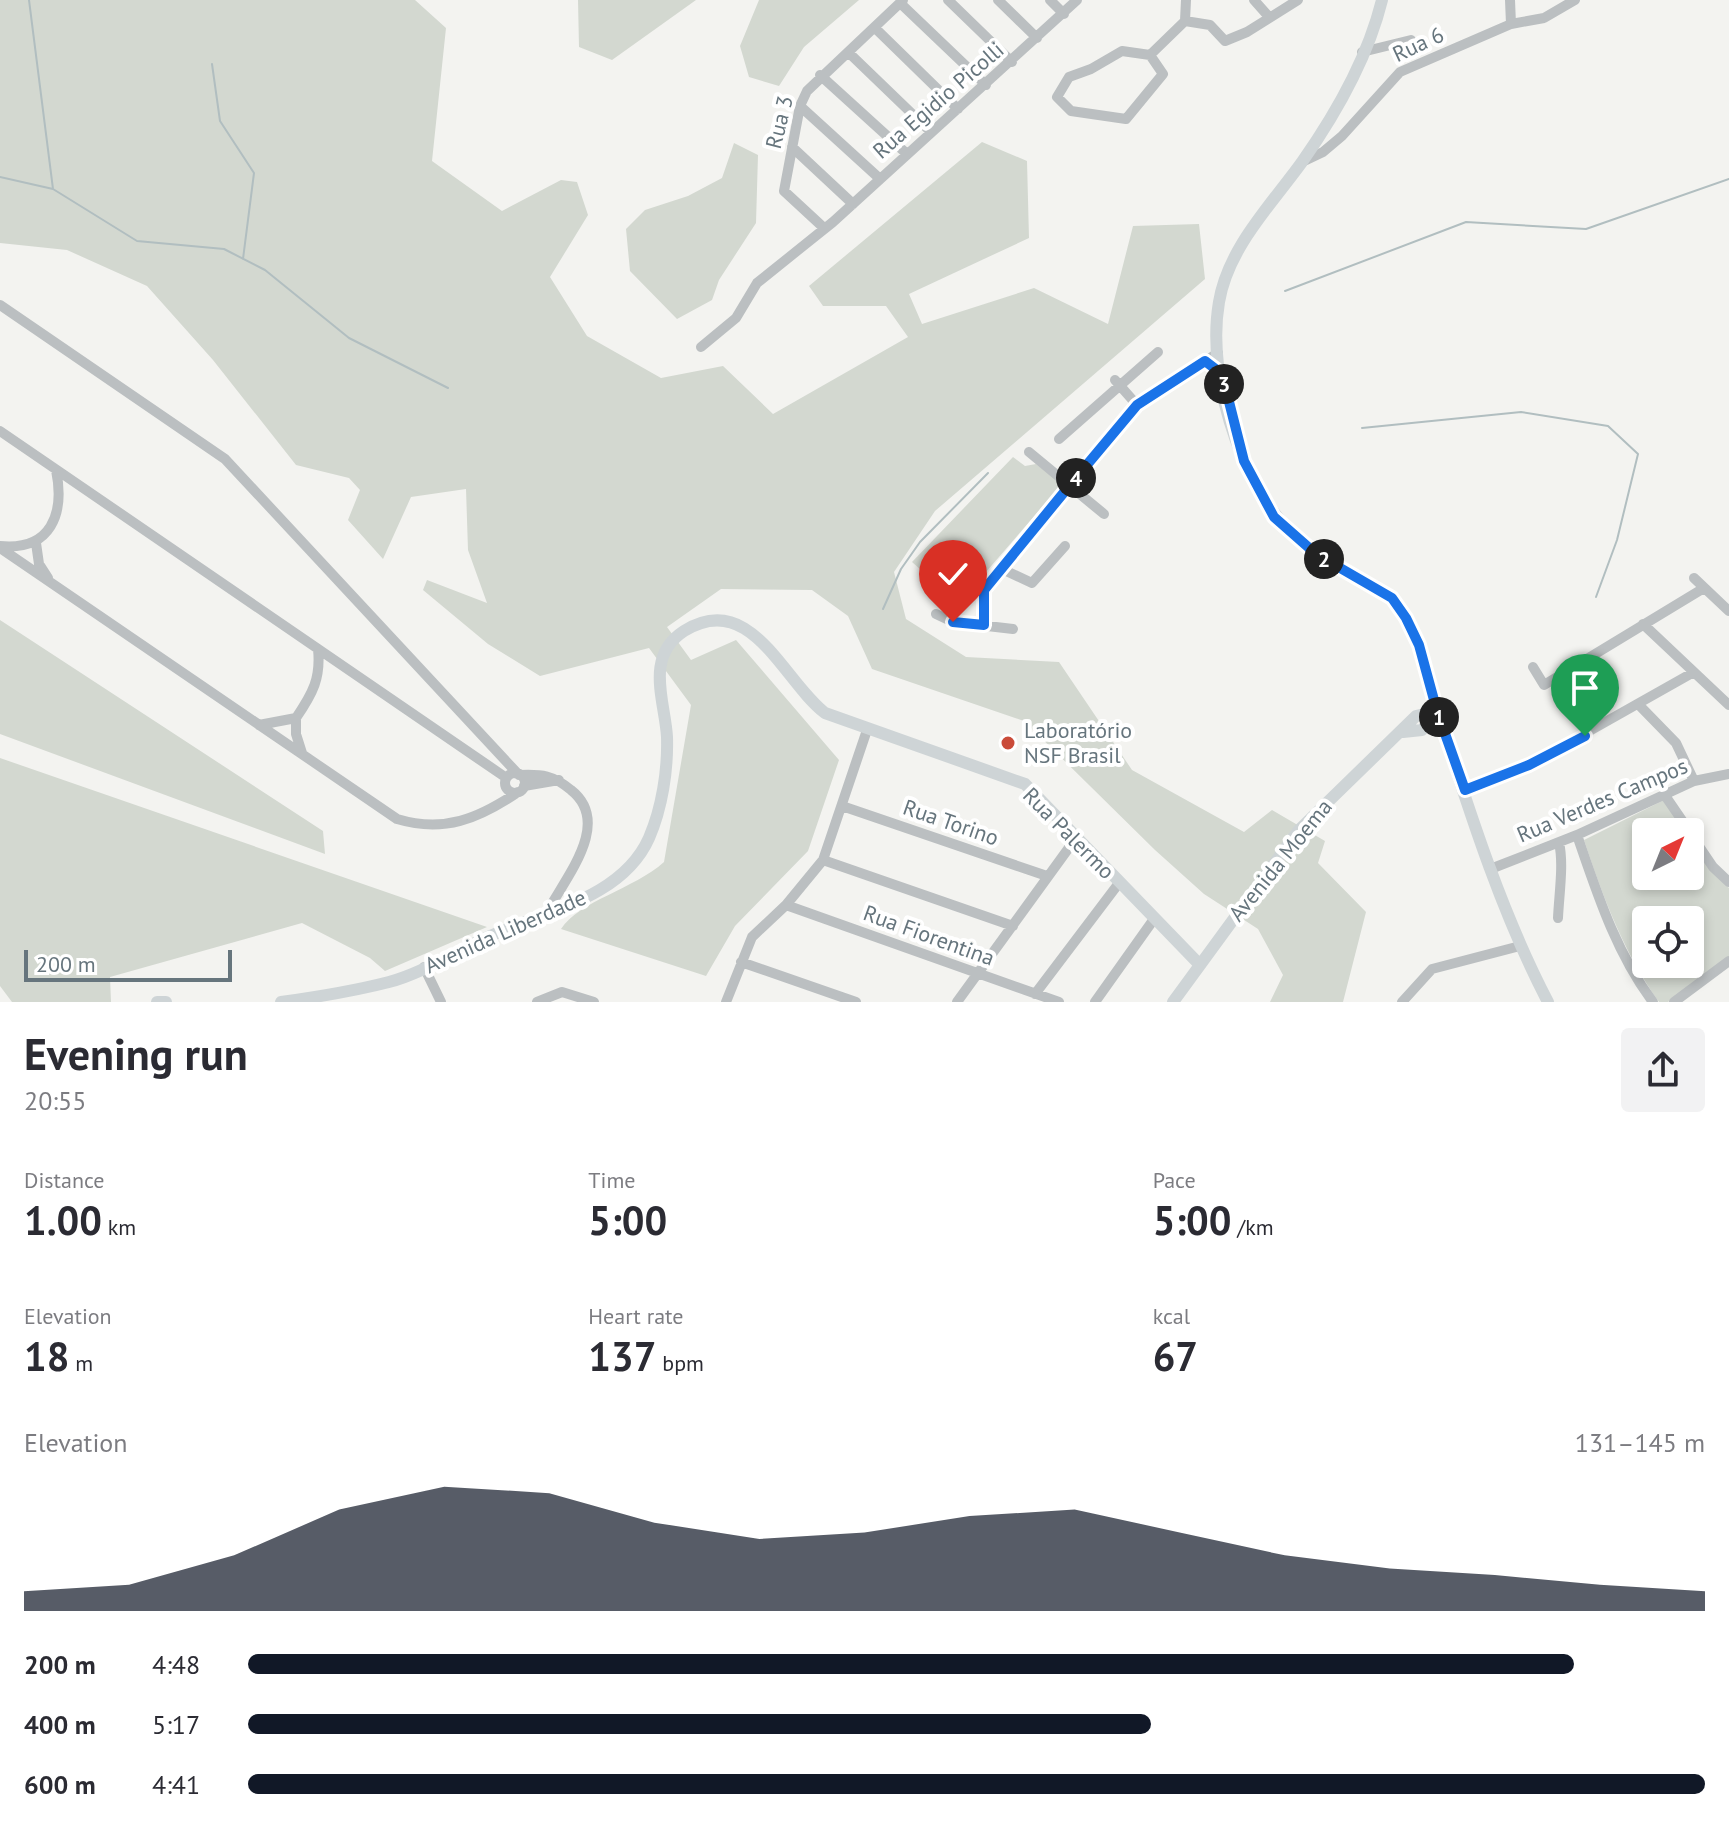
<!DOCTYPE html>
<html lang="en">
<head>
<meta charset="utf-8">
<style>
	:root { --surface:#fff; --page:#f2f2f3; --text:#2b2b33; --muted:#7c7c81; --accent:#111827 }
	body { margin:0; font-family:"PT Sans",sans-serif; background:var(--page); color:var(--text); height:100vh; display:flex; flex-direction:column; font-size:30px; white-space:nowrap }
	* { box-sizing:border-box; margin:0 }
	p { font-size:26px; color:var(--muted) }
	.icon { flex:none; width:44px; height:44px; fill:none; stroke:currentColor; stroke-width:2; stroke-linecap:round; stroke-linejoin:round }
	.map { position:relative; height:1002px; overflow:hidden }
	.sheet { display:flex; flex-direction:column; background:var(--surface); flex:1 }
	.sheet>* { flex:none }
	.needle { width:52px; rotate:43deg }
	.buttons { position:absolute; left:1632px; top:818px; display:grid; gap:16px }
	.buttons a { display:grid; place-items:center; width:72px; height:72px; border-radius:8px; background:var(--surface); box-shadow:0 4px 12px #0003; font-size:40px }
	.scale { position:absolute; left:24px; bottom:20px; width:208px; box-sizing:border-box; padding-left:8px; border:4px solid #66757d; border-top:0; font-size:22px; line-height:28px; white-space:nowrap; color:#66757d; -webkit-text-stroke:6px #fff; paint-order:stroke }
	.pin { position:absolute; display:grid; place-items:center; width:68px; height:68px; color:#fff; margin:-82px -34px; border-radius:50% 50% 50% 0; rotate:-45deg; box-shadow:0 0 8px #0007 }
	.pin .icon { rotate:45deg }
	.km { position:absolute; width:40px; height:40px; margin:-20px; border-radius:50%; background:#222; color:#fff; font-size:22px; line-height:40px; text-align:center }
	.round { display:grid; place-items:center; flex:none; width:84px; height:84px; border-radius:8px; background:var(--page) }
	.overview { display:flex; align-items:center; justify-content:space-between; height:136px; padding:0 24px }
	h1 { font-size:44px; font-weight:700; line-height:60px }
	.metrics { display:grid; grid-template-columns:repeat(3,1fr); gap:12px; height:136px; padding:8px 24px }
	.metrics div { display:grid; align-content:center }
	.metrics b { font-size:40px; font-weight:700 }
	.metrics small { font-size:22px; font-weight:400 }
	.metrics p { font-size:22px }
	.chart { height:224px; padding:16px 24px }
	.chart p { display:flex; justify-content:space-between }
	.chart svg { width:100%; height:144px; margin-top:8px; fill:var(--accent); opacity:.7 }
	ul { padding:0 24px; list-style:none; font-size:26px }
	li { display:grid; grid-template-columns:128px 96px 1fr; align-items:center; height:60px }
	li i { height:20px; border-radius:10px; background:var(--accent) }
	.map>svg:first-child { display:block }
	.green { fill:#d3d8d0; fill-rule:evenodd }
	.lines { fill:none; stroke-linecap:round; stroke-linejoin:round }
	.stream { stroke:#b1bec0; stroke-width:2 }
	.minor { stroke:#bbbfc1; stroke-width:10 }
	.major { stroke:#ced4d6; stroke-width:12 }
	.route-casing { stroke:#fff; stroke-width:16 }
	.route { stroke:#1a73e8; stroke-width:10 }
	.poi-dot { fill:#ca4b39; stroke:#fff; stroke-width:3 }
	.labels { text-anchor:middle; dominant-baseline:central; stroke-width:8; stroke-linejoin:round; paint-order:stroke }
	.street-label { font-size:22px; fill:#66757d; stroke:#fff }
	.poi-label { font-size:22px; fill:#66757d; stroke:#fff; text-anchor:start }
</style>
</head>
<body>
<div class="map">
<svg width="1729" height="1002" viewBox="0 0 1729 1002">
	<rect width="100%" height="100%" fill="#f3f3f0"/>
	<path class="green" d="M0,0h415l31,28 -14,133 70,50 59,-31 16,2 11,33 -38,62 37,59 74,42 62,-12 50,48 135,-77 -22,-31h-63l-14,-20 173,-144 45,19 2,77 -120,56 13,30 112,-36 74,36 25,-98 66,-2 6,55 -270,232 -41,61 12,47 60,38 93,5 73,108 112,62 28,-22 53,31 -7,22 48,49 -23,90h-73l13,-27 -25,-46 -54,-35 -49,-44 -131,-129 -152,-52 -24,-53 -36,-26 -91,-1 -54,38 24,33 45,-20 103,120 -31,91 -73,75 -29,50 -145,-47c18,-28 73,-40 103,-67l27,-157 -42,-57 -109,28 -52,-32 -65,-54 4,-10 60,23 -19,-53 -2,-61 -55,8 -28,62 -35,-39 12,-30 -11,-12 -53,-13 -83,-105 -66,-74 -80,-36 -67,-7z
		M578,0h118l-84,60 -33,-13z
		M759,0h100l-55,47 -25,39 -30,-9 -9,-31z
		M734,143l24,12 -2,68 -37,57 -7,20 -35,19 -47,-48 -4,-42 19,-19 43,-14 34,-18z
		M1013,457l12,9 11,-2 26,20 -89,103 -25,7 -36,-32z
		M0,620l323,211 2,23 -325,-120z
		M0,758l487,169 -102,44 -15,-13 -68,-35 -192,54 1,25h-99l-12,-16z
		M1664,800l21,32h-39v44h44v-37l20,30 19,19v69l-61,45h-9c-35,-49 -56,-105 -75,-162zM1646,920h44v44h-44z"/>
	<g class="lines">
		<path class="stream" d="M29,0l24,189
			M212,64l8,57 34,52 -11,86
			M0,177l53,12 84,52 87,8 41,21 84,68 99,50
			M1285,291l181,-69 120,7 143,-50
			M1362,428l159,-16 87,14 30,28 -21,86 -21,57
			M883,609l18,-40 19,-27 68,-69"/>
		<path class="minor" d="M948,0l64,62
			M998,0l39,38
			M1050,0l14,14
			M1254,0l15,17
			M1510,0l1,24
			M900,3l86,82
			M1185,21l25,4 15,16 22,-9 51,-32
			M875,28l83,81
			M1362,52l49,-12
			M849,53l82,79
			M1150,55l13,19 -37,45 -55,-8 -14,-14 12,-20 22,-8 31,-18 28,4 35,-34 1,-21
			M820,75l87,79
			M800,106l79,72
			M792,147l61,57
			M1302,162l21,-10 19,-16 58,-64 111,-48 33,-6 31,-18
			M824,228l-40,-37 16,-85 7,-15 96,-91
			M0,305l225,154 293,315
			M701,347l35,-29 21,-35 76,-61 244,-222
			M1115,380l22,25
			M0,431l505,346
			M1059,439l99,-87
			M1029,452l75,62
			M36,543l3,21 9,14
			M0,546c51,5 65,-32 56,-76
			M0,548l397,271c47,14 81,0 121,-27
			M1002,569l30,14 33,-37
			M1694,578l35,33
			M936,614l17,8 60,7
			M1643,624l86,81
			M984,625v-35l153,-185 81,-52
			M1533,667l11,18 160,-97
			M1639,705l37,38 18,38
			M296,718v16l6,19
			M259,725l37,-7c17,-25 25,-40 22,-69
			M505 783a10 10 0 1 1 20 0a10 10 0 1 1-20 0Z
			M519,775c23,-1 34,0 52,15 43,34 -8,90 -26,126
			M524,786l35,-6
			M1465,790l64,-25 165,-93
			M1664,794l26,38
			M842,806l205,70
			M1690,833l23,34 16,15
			M1577,835c20,58 39,118 76,167
			M823,860l190,66
			M1493,868l84,-33 117,-54 35,-7
			M786,905l273,97
			M1558,918c1,-23 6,-55 1,-75
			M741,962l115,40
			M424,967l17,35
			M1035,994l84,-111
			M537,1002l25,-10 32,10
			M726,1002l26,-65 34,-32 37,-45 44,-130
			M957,1002l119,-164
			M1095,1002l59,-83
			M1402,1002l30,-33 88,-23
			M1674,1002l55,-41"/>
		<path class="major" d="M1382,0c-14,57 -47,115 -80,162 -31,43 -74,86 -83,140 -14,81 27,202 94,250 31,23 71,29 93,65 18,29 21,64 32,97 31,96 63,198 110,288
			M1403,732l19,-2 15,-19
			M157,1002h9
			M281,1002c36,-5 73,-11 108,-20 34,-9 67,-31 99,-45 54,-25 134,-38 161,-99 13,-30 19,-68 18,-101 -2,-36 -23,-80 17,-106 67,-42 99,50 141,82l200,71 174,180
			M1173,1002l125,-171 118,-115 21,-5"/>
	</g>
	<g class="lines">
		<defs>
			<path id="route" d="M953,622l31,3v-35l86,-105 67,-80 68,-44 17,13 22,87 30,56 42,37 76,44 14,20 13,27 18,66 28,79 64,-25 56,-29"/>
		</defs>
		<use href="#route" class="route-casing"/>
		<use href="#route" class="route"/>
	</g>
	<circle class="poi-dot" cx="1008" cy="743" r="8"/>
	<g class="labels">
		<g class="street-label">
			<text transform="translate(1418 44) rotate(-25)">Rua 6</text>
			<text transform="translate(938 100) rotate(-41)">Rua Egidio Picolli</text>
			<text transform="translate(779 122) rotate(-76)">Rua 3</text>
			<text transform="translate(1602 800) rotate(-23)">Rua Verdes Campos</text>
			<text transform="translate(951 822) rotate(19)">Rua Torino</text>
			<text transform="translate(1069 833) rotate(45)">Rua Palermo</text>
			<text transform="translate(1280 860) rotate(-51)">Avenida Moema</text>
			<text transform="translate(505 931) rotate(-24)">Avenida Liberdade</text>
			<text transform="translate(929 935) rotate(20)">Rua Fiorentina</text>
		</g>
		<g class="poi-label">
			<text x="1024" y="730">Laboratório<tspan x="1024" dy="25">NSF Brasil</tspan></text>
		</g>
	</g>
</svg>
<div class="buttons">
<a><svg class="needle" viewBox="-14 -14 28 28"><path d="M0-13l5 13h-10z" fill="#e53935"/><path d="M0 13l5-13h-10z" fill="#7c7c81"/></svg></a>
<a><svg class="icon" aria-label="locate" viewBox="0 0 24 24"><circle cx="12" cy="12" r="6"/><path d="M12 2v4M12 18v4M2 12h4M18 12h4"/></svg></a>
</div>
<div class="scale">200 m</div>
<div class="pin" style="left:1585px;top:736px;background:#1e9e55"><svg class="icon" aria-label="arrive" viewBox="0 0 24 24"><path d="M6 21V4h12l-3 4 3 4H6"/></svg></div>
<div class="pin" style="left:953px;top:622px;background:#d93025"><svg class="icon" aria-label="check" viewBox="0 0 24 24"><path d="M5 12l5 5 9-10"/></svg></div>
<b class="km" style="left:1439px;top:717px">1</b>
<b class="km" style="left:1324px;top:559px">2</b>
<b class="km" style="left:1224px;top:384px">3</b>
<b class="km" style="left:1076px;top:478px">4</b>
</div>
<section class="sheet">
<div class="overview"><div><h1>Evening run</h1><p>20:55</p></div><a class="round"><svg class="icon" aria-label="share" viewBox="0 0 24 24"><path d="M12 15V3M7 8l5-5 5 5M5 13v7h14v-7"/></svg></a></div>
<div class="metrics">
<div><p>Distance</p><b>1.00<small> km</small></b></div>
<div><p>Time</p><b>5:00</b></div>
<div><p>Pace</p><b>5:00<small> /km</small></b></div>
</div>
<div class="metrics">
<div><p>Elevation</p><b>18<small> m</small></b></div>
<div><p>Heart rate</p><b>137<small> bpm</small></b></div>
<div><p>kcal</p><b>67</b></div>
</div>
<div class="chart"><p><span>Elevation</span>131–145 m</p>
<svg viewBox="0 0 160 44" preserveAspectRatio="none"><path d="M0 44V38L10 36L20 27L30 13L40 6L50 8L60 17L70 22L80 20L90 15L100 13L110 20L120 27L130 31L140 33L150 36L160 38V44z"/></svg>
</div>
<ul>
<li><b>200 m</b>4:48<i style="width:91%"></i></li>
<li><b>400 m</b>5:17<i style="width:62%"></i></li>
<li><b>600 m</b>4:41<i style="width:100%"></i></li>
</ul>
</section>
</body>
</html>
